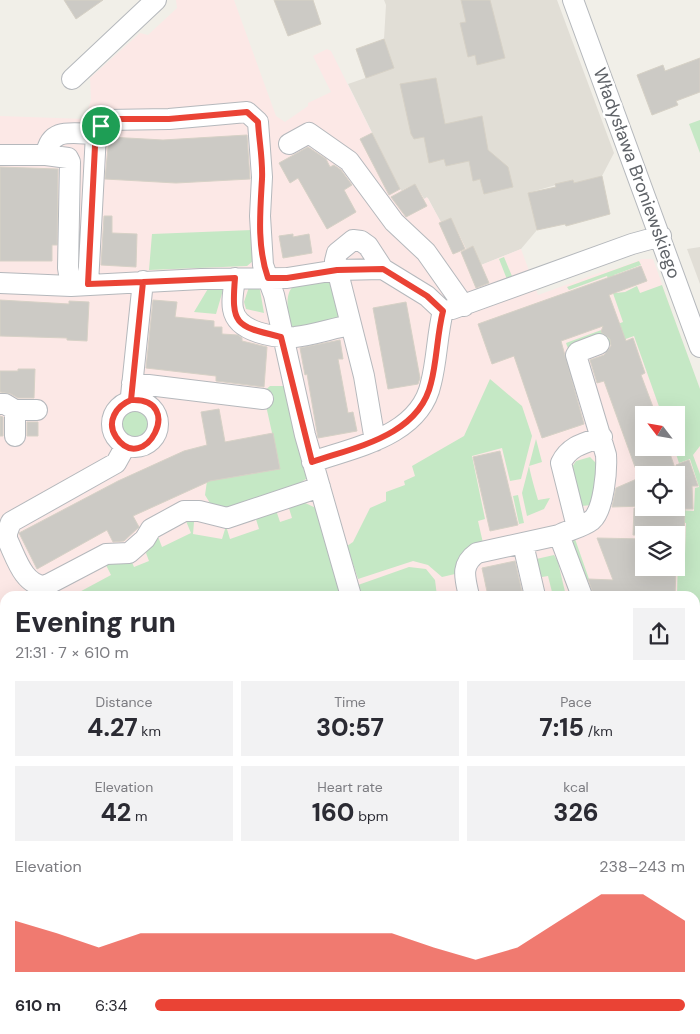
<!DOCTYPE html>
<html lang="en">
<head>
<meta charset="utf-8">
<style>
	:root { --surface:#fff; --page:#f2f2f3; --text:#2b2b33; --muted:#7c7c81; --accent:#ea4335 }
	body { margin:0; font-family:"DM Sans",sans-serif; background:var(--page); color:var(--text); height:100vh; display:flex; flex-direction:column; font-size:19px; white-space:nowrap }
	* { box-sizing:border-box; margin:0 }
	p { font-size:16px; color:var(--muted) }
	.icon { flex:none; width:28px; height:28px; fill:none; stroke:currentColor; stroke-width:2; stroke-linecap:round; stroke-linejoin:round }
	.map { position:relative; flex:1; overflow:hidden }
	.drawer { position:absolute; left:0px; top:591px; width:700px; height:444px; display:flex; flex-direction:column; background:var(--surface); border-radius:15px 15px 0 0; box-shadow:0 5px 20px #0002 }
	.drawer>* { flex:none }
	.needle { width:32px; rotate:301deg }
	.controls { position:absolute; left:635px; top:406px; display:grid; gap:10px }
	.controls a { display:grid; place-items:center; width:50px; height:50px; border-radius:0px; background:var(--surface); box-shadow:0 5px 20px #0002; font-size:25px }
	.pin { position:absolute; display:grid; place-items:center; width:42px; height:42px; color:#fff; margin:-21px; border:2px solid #fff; border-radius:50%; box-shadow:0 1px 5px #0007 }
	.round { display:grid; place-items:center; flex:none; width:52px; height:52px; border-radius:0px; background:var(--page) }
	.head { display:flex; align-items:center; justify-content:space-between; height:85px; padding:0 15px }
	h1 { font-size:28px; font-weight:800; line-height:38px }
	.metrics { display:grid; grid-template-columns:repeat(3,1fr); gap:8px; height:85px; padding:5px 15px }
	.metrics div { display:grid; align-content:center; border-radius:0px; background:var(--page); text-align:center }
	.metrics b { font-size:25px; font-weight:800 }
	.metrics small { font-size:14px; font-weight:400 }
	.metrics p { font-size:14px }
	.chart { height:140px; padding:10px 15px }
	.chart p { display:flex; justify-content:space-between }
	.chart svg { width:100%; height:90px; margin-top:5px; fill:var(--accent); opacity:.7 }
	ul { padding:0 15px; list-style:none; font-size:16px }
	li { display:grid; grid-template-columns:80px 60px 1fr; align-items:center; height:38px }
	li i { height:12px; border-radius:6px; background:var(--accent) }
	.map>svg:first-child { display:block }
	.education { fill:#e1ded6 }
	.medical { fill:#fce8e6; fill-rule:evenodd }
	.green { fill:#c5e8c5 }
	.building { fill:#cccac5; stroke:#d6d1c6 }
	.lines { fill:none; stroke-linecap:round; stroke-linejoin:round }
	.minor-casing { stroke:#b5b8bc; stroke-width:22 }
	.tertiary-casing { stroke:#b5b8bc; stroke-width:27 }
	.minor { stroke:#fff; stroke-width:20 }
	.tertiary { stroke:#fff; stroke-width:25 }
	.tram { stroke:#b6b7b8; stroke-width:1 }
	.route-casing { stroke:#fff; stroke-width:10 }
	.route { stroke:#ea4335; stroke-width:6 }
	.labels { text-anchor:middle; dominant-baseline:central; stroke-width:5; stroke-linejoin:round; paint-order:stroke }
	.street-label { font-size:18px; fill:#5f6368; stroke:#fff }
</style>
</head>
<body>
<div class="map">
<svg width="700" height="1034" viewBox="0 0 700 1034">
	<rect width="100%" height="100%" fill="#f1efe8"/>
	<path class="education" d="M384,0h173l57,153 -12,23 -28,7 -1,-3 -45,13 9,37 -16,19 -40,16 -15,-15 -15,-32 -10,5 -13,-25 -4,1 -9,-15 -14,7 -53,-107 46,-16 -10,-29 2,-34z
		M700,247v37l-13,-35z"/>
	<path class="medical" d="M176,0h58l42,116 9,6 23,-16v-3l23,-11 -18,-36 14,-7 4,2 70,140 14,-7 9,15 3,-2 14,25 10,-4 15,31 7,-3 8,19 40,-16 17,46 69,-25 8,-1 27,-10h11l47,130v509l-5,4v-306h-690v163l-5,-3v-640l85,3 6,-19 -1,-22 50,-45 8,2 29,-27zM644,415h32v33h-32zM644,475h32v33h-32zM644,535h32v33h-32z
		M274,1030h181l-9,4h-170z"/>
	<path class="green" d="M700,120v33l-11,-29z
		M252,230l1,31 -6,5 -98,4 3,-36z
		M504,257l10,24 -6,1 -9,-23z
		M639,261l2,4 -27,10 1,4 -3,2 4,12 9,-1 12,-6 3,7 22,-8 38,104v57l-7,9 7,19v138l-5,1v-17h-18l1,-43 7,1 1,-31 -7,-1v-12l15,1 1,-23 4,-1 -9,-28 -11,4 -5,-15h2v-33h-14l-28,-79 -28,10 -37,5 -3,-8 57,-21 -16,-46 -38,14 -2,-3z
		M330,282l10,33 -1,4 -45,11c-6,-10 -11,-37 0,-44z
		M209,287l12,1 2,2 -7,24 -22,-2z
		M249,287h9l2,3 4,23 -18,-4 -2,-7z
		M490,379l32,27 10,30 -11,43 -11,2 -8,-33 -30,8 13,63 -7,2 5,22c-17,3 -28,13 -28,31l-13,3 -14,-12 -15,-4 -55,18 -11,-33 6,-4 17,-34 16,-7v-9l19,-7 -1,-4 11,-5 -3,-10 52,-30z
		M270,386h15l24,87 -3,6 -14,9 -66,22 -13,-2 -8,-13 2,-14 73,-12 -17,-77z
		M119 424a17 17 0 1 1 34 0a17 17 0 1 1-34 0Z
		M536,439l6,23 -13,4c3,14 5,20 9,34l12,-2 -6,11 -17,7 -5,-23z
		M590,457l9,9 -8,39 -9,1 -12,-36 6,-9z
		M518,495l6,28 -5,1 -6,-28z
		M303,502l13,6 27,88h-271l39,-21 -6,-12 26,-3 3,7 15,-6 -3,-8 11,-19 5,13 29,-14 -5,-12 8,1 -1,12 29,5 4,-13 4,13 29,-10 -4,-13 21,-6 4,12 12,-4 -4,-13z
		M575,539l14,40 -2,1 5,16h-2l-20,-56z
		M554,555l4,7 8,34h-13l-5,-20 -6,1 -7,-7 -3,-10z
		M409,567l17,2 9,11 2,16h-77l-2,-11z
		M700,1000v25l-5,2v-24z"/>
	<path class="building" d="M64,0h39l-27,19z
		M274,0h39l8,24 -33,12z
		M461,0h29l15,58 -28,7 -2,-10 -7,2 -8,-34 6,-1z
		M384,39l10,29 -28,10 -10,-29z
		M700,58v34l-24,9 2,4 -26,10 -15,-40 26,-10 2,6z
		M436,78l9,46 37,-8 6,34 20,17 5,20 -29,7 -4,-15 -7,2 -4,-20 -23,5 -2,-7 -15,4 -5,-26 -10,2 -3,-5 -11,-50z
		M372,133l28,56 -11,6 -29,-56z
		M247,135l3,44 -74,4 -71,-4 4,-42 54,3z
		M308,147l18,12 4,8 4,-2 7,5 11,15 -8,5 12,22 -29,17 -29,-51 -8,5 -11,-20z
		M0,167l58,2 -1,76h-5v16h-52z
		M602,176l8,38 -44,12 -1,-2 -28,6 -9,-37 28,-6 -1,-3 18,-4 1,3z
		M415,184l12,22 -21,11 -15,-20z
		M104,216h8v17l25,1 -1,33 -35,-2z
		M451,218l14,31 -12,5 -14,-31z
		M293,234v3l16,-3 3,19 -29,5 -4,-22z
		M473,246l16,37 -13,5 -15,-36z
		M641,266l6,15 -38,14 17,46 7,-3 12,35 -4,2 15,40h-12v33h24l8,23v-6l13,-5 9,26h-6l1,23h-8l-1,26h-51l1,-27h42v-33h-32v31l-32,1 4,-19 23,-10 -35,-97 -7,2 -7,-23 14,-5 7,-9 -1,-7 -9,-7 2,-6 -42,15 23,83 -42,14 -28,-82 -22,8 -14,-40z
		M0,300l69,4v-3l20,1 -2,39 -20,-1v-2l-67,-2z
		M153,300l24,2 -2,15 39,4v6h8v7l16,1 4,3v3l25,6 -3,40 -48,-6v-5l-70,-8z
		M406,302l14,76 -2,6 -30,5 -15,-81z
		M340,340l3,19h-5l10,54 5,-1 4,19 -39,7 -11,-64 -2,1 -5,-27z
		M18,369h17l-1,29h-16l-7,-4 -11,-2v-21h18z
		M219,409l6,33 48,-9 7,36 -70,12 -77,35 6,11 -15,14 -11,1 -6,-12 -70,39 -18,-36 99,-52 66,-30 23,-6 -6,-33z
		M0,416l3,1v19h-3z
		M27,422h11v14h-11z
		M500,451l18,74 -28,6 -17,-74z
		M597,538l47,1v29h32l-1,28h-81l-6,-17 25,1z
		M515,561l8,35h-35l-6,-28z"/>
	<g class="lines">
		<defs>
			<path id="minor" d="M573,0l127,347
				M72,79l84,-79
				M289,144l20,-11 40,28 45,61 32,30 38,54
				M0,155h46l22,3 2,4 -2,106 3,18
				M46,155c4,-29 28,-21 50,-21l11,-14 62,-1 78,-7 11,10 4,55 -2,39 3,49 11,30 31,140 46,161
				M235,278c-1,10 -4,22 -2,31 4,24 43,29 62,28 19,-2 38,-9 56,-12
				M0,283l71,3 130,-7 86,-1 50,-8 46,-1
				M88,284l8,-150
				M452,309l180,-65 29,-8
				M132,383l131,16
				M131,396l12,-115
				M112 424a23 23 0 1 1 46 0a23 23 0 1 1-46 0Z
				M0,404h5l10,6v26
				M15,410h22
				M126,445l-10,18 -105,59 -4,11v6c9,18 16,46 38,47l61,-32 23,-1 16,-14 6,-10 33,-18h15l28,7 93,-31
				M312,462c43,-15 108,-26 119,-79 6,-23 6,-48 12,-72l-16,-15 -44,-27 -15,-23 -7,-5 -8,-1 -16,13 -2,8 29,115 11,65
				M577,527l-16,-64c8,-17 23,-20 41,-26
				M559,535c10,-5 24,-8 33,-15 12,-11 15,-50 14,-65l-30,-100 2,-3 21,-8
				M523,544l12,52
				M469,596c-4,-18 -9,-31 8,-43l82,-18 23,61
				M695,730h5
				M0,739l5,-1
				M695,793l5,-8
				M695,815l5,12
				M695,883l5,-4
				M0,949l5,3
				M230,1030l7,4
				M511,1030l1,4
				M529,1030l2,4
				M654,1030l1,4"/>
			<path id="tertiary" d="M695,940l5,-3
				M695,975l5,-3
				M568,1034l9,-4"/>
		</defs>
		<use href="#minor" class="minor-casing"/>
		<use href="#tertiary" class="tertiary-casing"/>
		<use href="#minor" class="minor"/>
		<use href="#tertiary" class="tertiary"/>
		<path class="tram" d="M695,953l5,-3
			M695,963l5,-4
			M559,1034l8,-4
			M577,1034l8,-4"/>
	</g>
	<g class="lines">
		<defs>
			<path id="route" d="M101,126l-5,8 -1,12 -7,138 55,-2 -12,118c56,-3 13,78 -15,37 -10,-15 0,-31 15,-37l12,-118 92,-4c-4,48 1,48 46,59l31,125c43,-15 107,-26 119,-79 6,-23 6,-48 12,-72l-16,-15 -44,-27 -46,1 -50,8h-19c-11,-31 -8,-65 -6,-99 1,-19 -3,-39 -4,-57l-11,-10 -78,7h-54l-8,1 -6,6"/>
		</defs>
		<use href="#route" class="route-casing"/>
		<use href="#route" class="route"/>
	</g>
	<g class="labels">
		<g class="street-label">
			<text transform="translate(637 173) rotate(70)">Władysława Broniewskiego</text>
		</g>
	</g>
</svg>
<div class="controls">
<a><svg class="needle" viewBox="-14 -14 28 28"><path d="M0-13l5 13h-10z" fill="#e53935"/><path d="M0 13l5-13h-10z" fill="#7c7c81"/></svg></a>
<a><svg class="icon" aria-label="locate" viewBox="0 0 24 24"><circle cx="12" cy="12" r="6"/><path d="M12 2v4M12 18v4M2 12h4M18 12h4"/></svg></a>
<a><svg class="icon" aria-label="layers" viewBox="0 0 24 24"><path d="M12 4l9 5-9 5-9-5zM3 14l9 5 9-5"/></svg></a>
</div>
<div class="pin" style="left:101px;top:126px;background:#1e9e55"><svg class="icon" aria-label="arrive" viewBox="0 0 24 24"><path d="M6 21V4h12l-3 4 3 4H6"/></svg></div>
<section class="drawer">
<div class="head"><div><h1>Evening run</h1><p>21:31 · 7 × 610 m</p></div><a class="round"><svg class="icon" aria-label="share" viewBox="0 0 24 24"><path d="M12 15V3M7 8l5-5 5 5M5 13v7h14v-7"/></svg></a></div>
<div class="metrics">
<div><p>Distance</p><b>4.27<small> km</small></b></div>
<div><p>Time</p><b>30:57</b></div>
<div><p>Pace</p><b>7:15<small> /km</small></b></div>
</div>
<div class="metrics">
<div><p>Elevation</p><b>42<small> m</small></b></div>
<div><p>Heart rate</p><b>160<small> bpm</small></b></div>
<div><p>kcal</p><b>326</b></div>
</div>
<div class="chart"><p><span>Elevation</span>238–243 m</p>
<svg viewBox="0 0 160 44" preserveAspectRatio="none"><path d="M0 44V19L10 25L20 32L30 25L40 25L50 25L60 25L70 25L80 25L90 25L100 32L110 38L120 32L130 19L140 6L150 6L160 19V44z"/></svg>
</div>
<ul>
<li><b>610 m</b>6:34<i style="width:100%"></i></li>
</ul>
</section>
</div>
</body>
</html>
